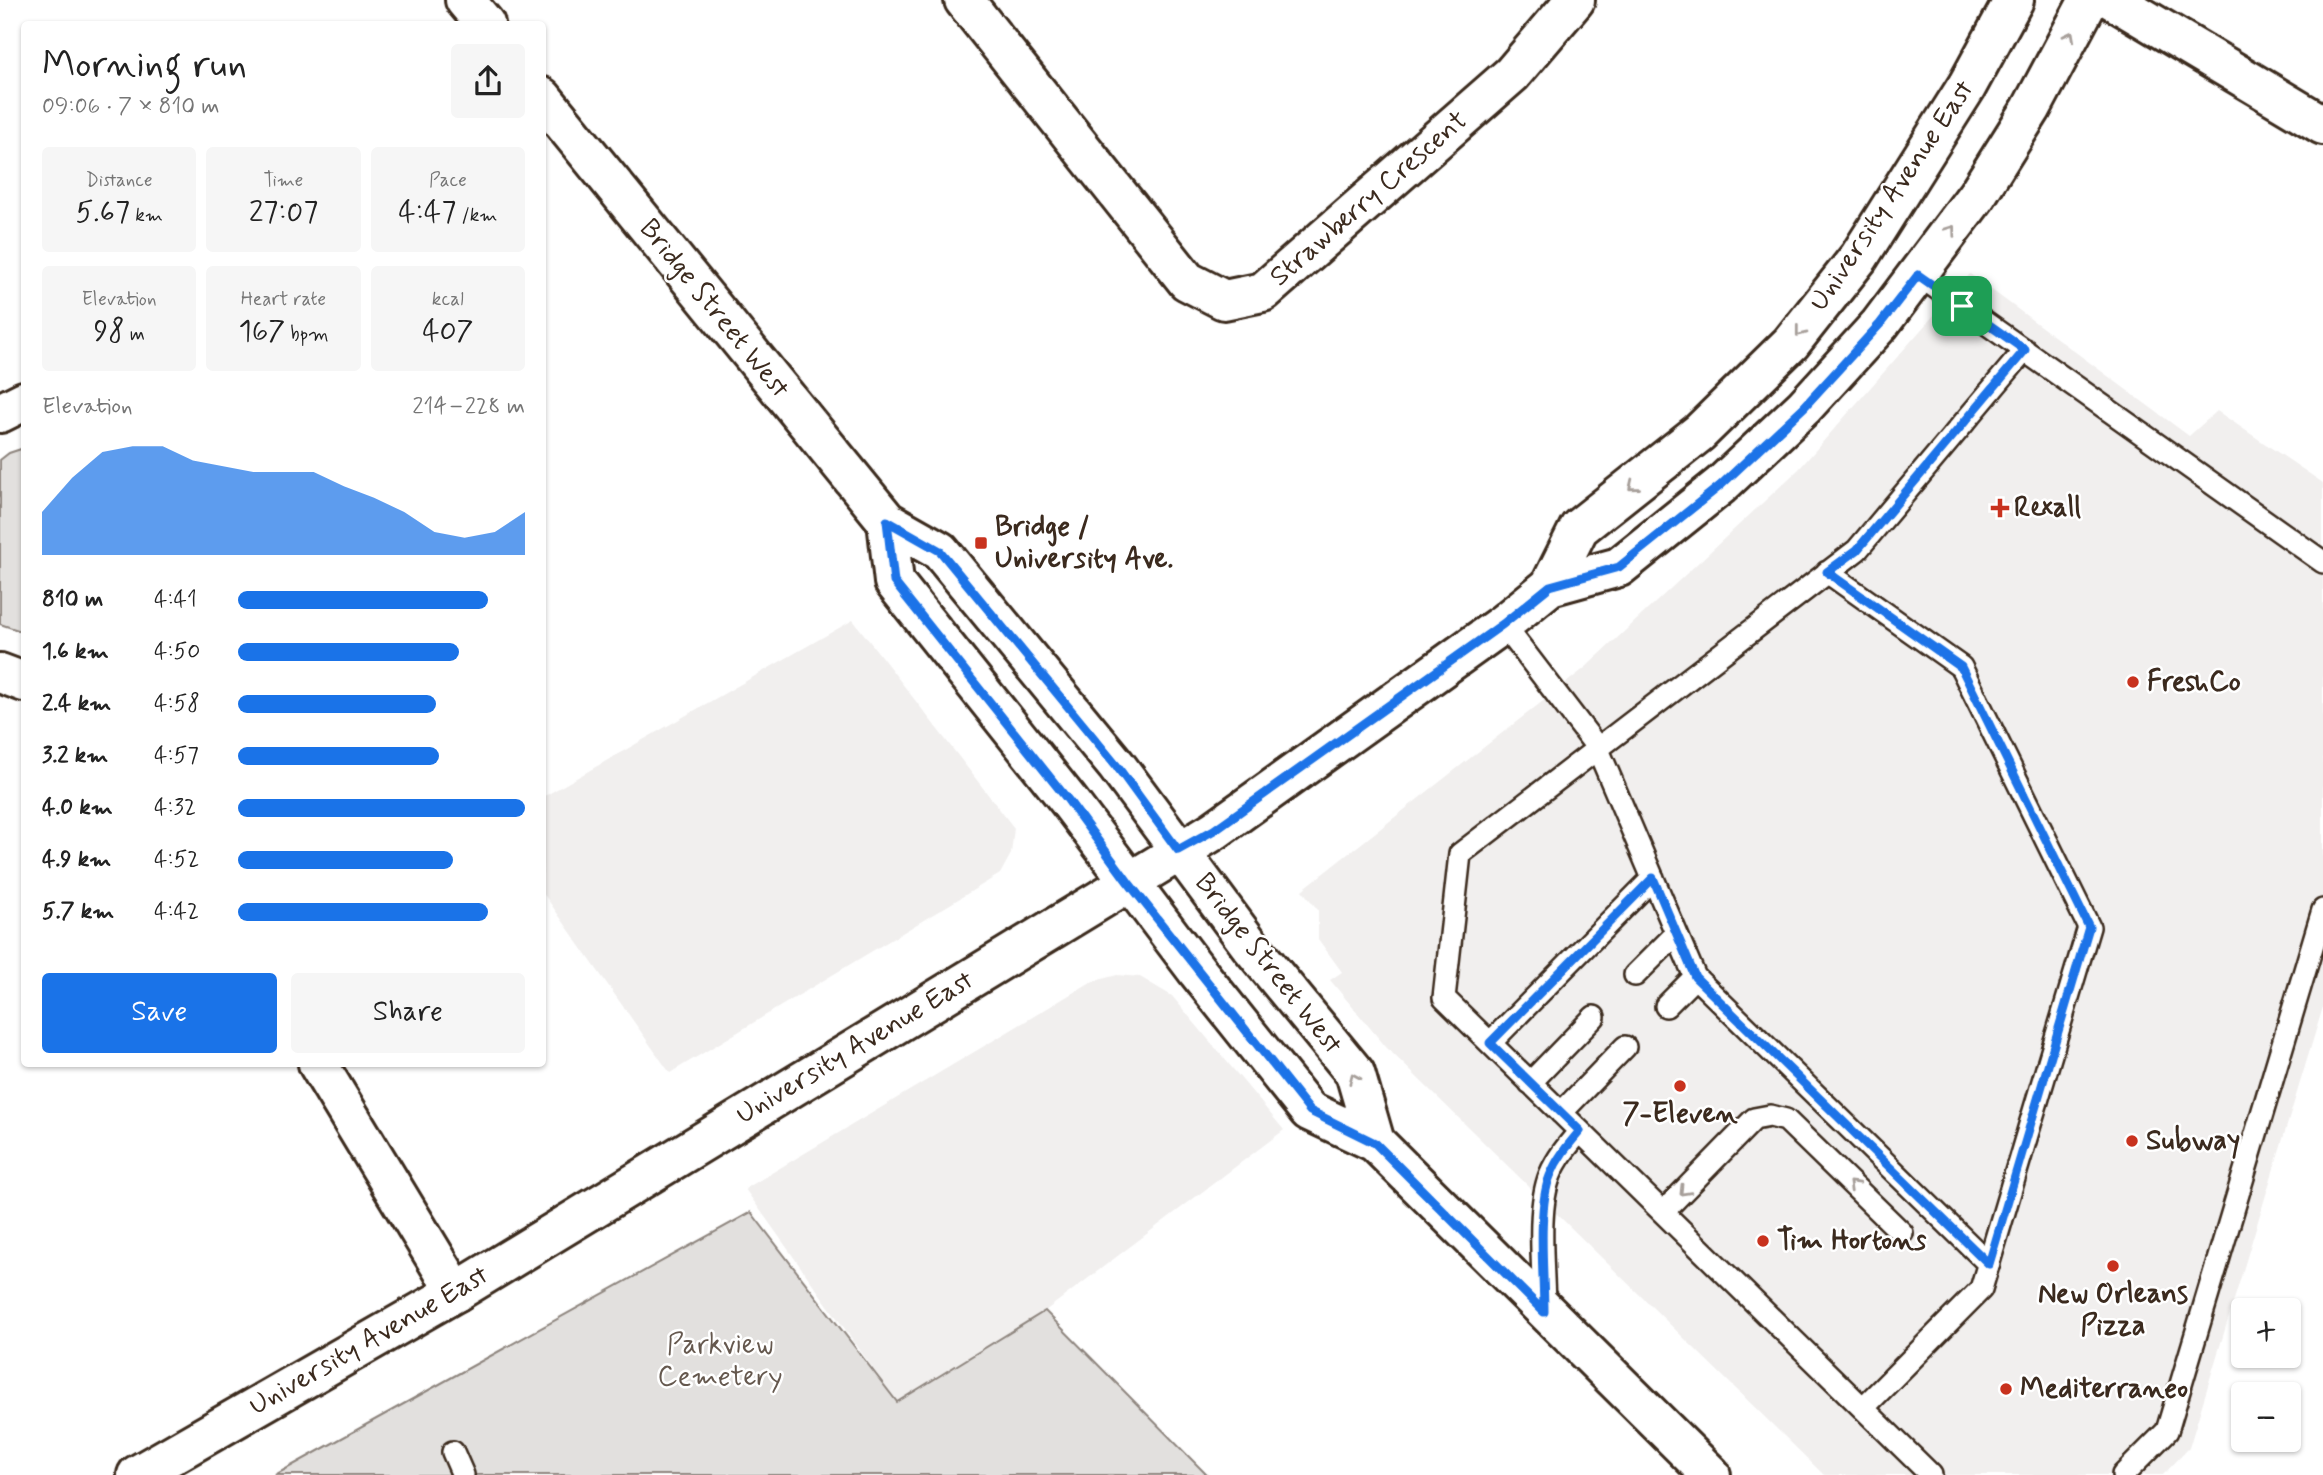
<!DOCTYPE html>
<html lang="en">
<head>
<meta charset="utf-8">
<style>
	:root { --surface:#fff; --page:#f6f6f6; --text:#222; --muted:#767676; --accent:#1a73e8 }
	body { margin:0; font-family:Mynerve,sans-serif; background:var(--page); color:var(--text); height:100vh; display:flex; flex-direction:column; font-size:26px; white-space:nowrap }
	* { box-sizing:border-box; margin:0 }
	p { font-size:23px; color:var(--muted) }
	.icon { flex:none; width:38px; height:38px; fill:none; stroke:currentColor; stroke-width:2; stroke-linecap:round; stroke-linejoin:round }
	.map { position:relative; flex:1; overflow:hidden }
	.side { position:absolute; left:21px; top:21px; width:525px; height:1046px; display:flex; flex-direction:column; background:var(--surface); border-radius:7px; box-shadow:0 2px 5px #0004 }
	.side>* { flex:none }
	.buttons { position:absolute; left:2231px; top:1298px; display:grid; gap:14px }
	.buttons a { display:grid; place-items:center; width:70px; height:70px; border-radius:7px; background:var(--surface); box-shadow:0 2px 5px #0004; font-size:35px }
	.pin { position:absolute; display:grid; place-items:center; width:60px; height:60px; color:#fff; margin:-30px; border-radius:14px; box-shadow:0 4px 10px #0006 }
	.round { display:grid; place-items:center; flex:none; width:74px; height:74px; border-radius:7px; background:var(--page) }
	.overview { display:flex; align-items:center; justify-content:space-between; height:119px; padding:0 21px }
	h1 { font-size:38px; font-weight:600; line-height:52px }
	.metrics { display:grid; grid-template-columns:repeat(3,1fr); gap:10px; height:119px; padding:7px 21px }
	.metrics div { display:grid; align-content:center; border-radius:7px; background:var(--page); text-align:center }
	.metrics b { font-size:30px; font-weight:600 }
	.metrics small { font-size:19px; font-weight:400 }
	.metrics p { font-size:19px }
	.chart { height:196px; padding:14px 21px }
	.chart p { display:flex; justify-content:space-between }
	.chart svg { width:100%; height:126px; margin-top:7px; fill:var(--accent); opacity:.7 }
	.cta { display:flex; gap:14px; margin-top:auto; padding:14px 21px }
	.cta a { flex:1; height:80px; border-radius:7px; background:var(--accent); color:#fff; font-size:28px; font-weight:600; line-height:80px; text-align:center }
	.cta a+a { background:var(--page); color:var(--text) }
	ul { padding:0 21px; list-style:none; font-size:23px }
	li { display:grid; grid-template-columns:112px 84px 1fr; align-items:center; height:52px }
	li i { height:18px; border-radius:9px; background:var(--accent) }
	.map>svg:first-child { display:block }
	.built { fill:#f1efee }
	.green { fill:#e2e0de; stroke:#8e857e; stroke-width:2 }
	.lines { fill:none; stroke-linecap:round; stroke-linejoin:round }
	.lane-casing { stroke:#3b2a1e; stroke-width:26 }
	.street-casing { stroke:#3b2a1e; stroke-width:44 }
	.secondary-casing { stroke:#3b2a1e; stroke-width:44 }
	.lane { stroke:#fff; stroke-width:21 }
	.street { stroke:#fff; stroke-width:38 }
	.secondary { stroke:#fff; stroke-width:38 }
	.oneway { stroke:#a79f9a }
	.route-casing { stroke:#fff; stroke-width:14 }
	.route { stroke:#1a73e8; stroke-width:9 }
	.poi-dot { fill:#c8321e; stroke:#fff; stroke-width:2.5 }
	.labels { text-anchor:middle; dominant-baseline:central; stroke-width:5; stroke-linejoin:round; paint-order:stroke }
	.street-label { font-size:28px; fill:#3b2a1e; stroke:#fff }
	.poi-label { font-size:28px; font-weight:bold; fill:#3b2a1e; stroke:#fff; text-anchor:start }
	.park-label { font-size:28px; fill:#65584e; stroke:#fff }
</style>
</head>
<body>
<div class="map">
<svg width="2323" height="1475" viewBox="0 0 2323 1475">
	<rect width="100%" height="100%" fill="#fff"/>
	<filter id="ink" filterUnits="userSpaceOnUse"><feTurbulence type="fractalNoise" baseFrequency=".0143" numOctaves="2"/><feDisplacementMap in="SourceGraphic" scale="14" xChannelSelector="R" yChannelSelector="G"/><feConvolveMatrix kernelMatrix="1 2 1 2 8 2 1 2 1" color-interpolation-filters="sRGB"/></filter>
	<g filter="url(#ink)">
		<path class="built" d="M1970,274l219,162 28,-25 106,72v524l-134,441 -26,27h-339l-438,-428 -56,-67 12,-8 -24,-33v-29l-16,-20 283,-222 214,-199z
			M853,620l161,208 -3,26 -11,20 -330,199 -127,-180v-96z
			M1117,975l23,2 32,19 112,134 -239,181 -148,91 -152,-213 346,-207z"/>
		<path class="green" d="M24,448v184l-24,-8v-164l9,-7z
			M751,1212l146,190 148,-91 162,164h-932z"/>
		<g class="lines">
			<defs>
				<path id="lane" d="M1918,275l405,287
					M1827,572l134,95 128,260 -108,362 -118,119
					M1503,624l94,123 98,230 294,287
					M1635,975l41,-41
					M1666,1006l29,-29
					M1490,1043l163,-165
					M1530,1083l64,-66
					M1561,1113l64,-66
					M1663,1212l91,-93 16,-3 16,4 116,113
					M1544,1310c0,-38 -8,-100 6,-135 7,-17 18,-30 30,-44
					M453,1452l10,23
					M1931,1475l-487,-477 16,-144 397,-304 168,-200
					M2123,1475l44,-44 156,-521"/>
				<path id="street" d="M964,0l223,281 37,19 39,-8 249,-218 63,-74
					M2113,0l210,125
					M0,413l24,-12
					M0,673l24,9
					M318,1064l138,228"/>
				<path id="secondary" d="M465,0l20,24
					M542,97l345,424 53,30 176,214 133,179 106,129 20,69
					M887,521l7,61 174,218 130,172 111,139 66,31 336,333
					M1550,586l29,-58 120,-95 92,-90 68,-86 108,-171 47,-86
					M137,1475l319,-183 759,-462 288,-206 47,-38 69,-19 102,-82 83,-78 76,-83 97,-129 54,-86 58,-109"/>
			</defs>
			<use href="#lane" class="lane-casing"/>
			<use href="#street" class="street-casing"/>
			<use href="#secondary" class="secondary-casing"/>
			<use href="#lane" class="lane"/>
			<use href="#street" class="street"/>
			<use href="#secondary" class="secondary"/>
		</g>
		<defs><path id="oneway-chevron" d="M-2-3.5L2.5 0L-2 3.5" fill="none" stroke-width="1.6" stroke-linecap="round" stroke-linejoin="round" transform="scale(1.75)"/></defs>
		<g class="oneway">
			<use href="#oneway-chevron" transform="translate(2070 36) rotate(-62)"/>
			<use href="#oneway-chevron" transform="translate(1951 230) rotate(-54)"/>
			<use href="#oneway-chevron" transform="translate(1800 332) rotate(128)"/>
			<use href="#oneway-chevron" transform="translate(1633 486) rotate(141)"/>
			<use href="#oneway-chevron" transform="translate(1354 1078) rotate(-114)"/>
			<use href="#oneway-chevron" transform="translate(1853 1185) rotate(-136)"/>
			<use href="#oneway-chevron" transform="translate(1684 1191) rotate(134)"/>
		</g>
	</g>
	<g class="lines" filter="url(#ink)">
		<defs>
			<path id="route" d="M1918,275l107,75 -168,200 -30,22 134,95 128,260 -100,337 -294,-287 -42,-99 -163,165 90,88c-12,14 -23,27 -30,45 -13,32 -6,100 -6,136l-169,-169 -65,-32 -182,-229 -60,-82 -174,-218 -7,-61 53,30 176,214 62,85 36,-20 289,-206 47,-38 69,-19 102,-82 83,-78 76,-83z"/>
		</defs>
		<use href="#route" class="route-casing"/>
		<use href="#route" class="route"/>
	</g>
	<g class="poi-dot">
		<path d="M1996.5 497.5h7v7h7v7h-7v7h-7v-7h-7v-7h7z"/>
		<rect x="974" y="536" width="14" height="14" rx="3.5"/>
		<circle cx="2133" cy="682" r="7"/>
		<circle cx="1680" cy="1086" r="7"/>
		<circle cx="2132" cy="1141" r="7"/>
		<circle cx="1763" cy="1241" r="7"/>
		<circle cx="2113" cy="1266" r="7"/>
		<circle cx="2006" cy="1389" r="7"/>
	</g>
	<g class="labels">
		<g class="street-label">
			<text transform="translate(1892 196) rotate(-56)">University Avenue East</text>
			<text transform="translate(1369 199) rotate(-41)">Strawberry Crescent</text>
			<text transform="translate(714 309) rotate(51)">Bridge Street West</text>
			<text transform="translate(1268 964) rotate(52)">Bridge Street West</text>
			<text transform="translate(855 1048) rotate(-31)">University Avenue East</text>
			<text transform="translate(369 1341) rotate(-30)">University Avenue East</text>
		</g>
		<g class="poi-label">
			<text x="2014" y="508">Rexall</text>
			<text x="995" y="527">Bridge /<tspan x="995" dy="32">University Ave.</tspan></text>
			<text x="2147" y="682">FreshCo</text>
			<text x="1680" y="1114" text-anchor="middle">7-Eleven</text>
			<text x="2146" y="1141">Subway</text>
			<text x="1777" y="1241">Tim Hortons</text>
			<text x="2113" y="1294" text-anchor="middle">New Orleans<tspan x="2113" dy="32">Pizza</tspan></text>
			<text x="2020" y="1389">Mediterraneo</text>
		</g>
		<g class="park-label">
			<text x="720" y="1345">Parkview<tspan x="720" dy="32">Cemetery</tspan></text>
		</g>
	</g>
</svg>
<div class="buttons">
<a>+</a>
<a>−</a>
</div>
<div class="pin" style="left:1962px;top:306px;background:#1e9e55"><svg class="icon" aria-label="arrive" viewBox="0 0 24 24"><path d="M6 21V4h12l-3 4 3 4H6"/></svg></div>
<section class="side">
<div class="overview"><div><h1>Morning run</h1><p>09:06 · 7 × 810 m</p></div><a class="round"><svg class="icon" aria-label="share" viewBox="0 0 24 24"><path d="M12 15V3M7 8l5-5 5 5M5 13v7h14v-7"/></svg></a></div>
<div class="metrics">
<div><p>Distance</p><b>5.67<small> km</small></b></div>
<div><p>Time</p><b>27:07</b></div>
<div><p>Pace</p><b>4:47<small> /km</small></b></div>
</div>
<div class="metrics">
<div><p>Elevation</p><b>98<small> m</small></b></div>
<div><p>Heart rate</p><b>167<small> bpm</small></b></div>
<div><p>kcal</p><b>407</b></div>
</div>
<div class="chart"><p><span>Elevation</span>214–228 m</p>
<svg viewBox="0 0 160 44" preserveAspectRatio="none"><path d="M0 44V29L10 17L20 8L30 6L40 6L50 11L60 13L70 15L80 15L90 15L100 20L110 24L120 29L130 36L140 38L150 36L160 29V44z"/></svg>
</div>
<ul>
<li><b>810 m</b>4:41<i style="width:87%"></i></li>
<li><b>1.6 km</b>4:50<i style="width:77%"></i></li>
<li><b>2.4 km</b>4:58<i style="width:69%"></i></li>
<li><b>3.2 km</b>4:57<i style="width:70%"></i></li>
<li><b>4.0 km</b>4:32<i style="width:100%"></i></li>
<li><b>4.9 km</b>4:52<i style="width:75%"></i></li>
<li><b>5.7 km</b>4:42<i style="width:87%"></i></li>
</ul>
<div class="cta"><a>Save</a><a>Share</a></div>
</section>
</div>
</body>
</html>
